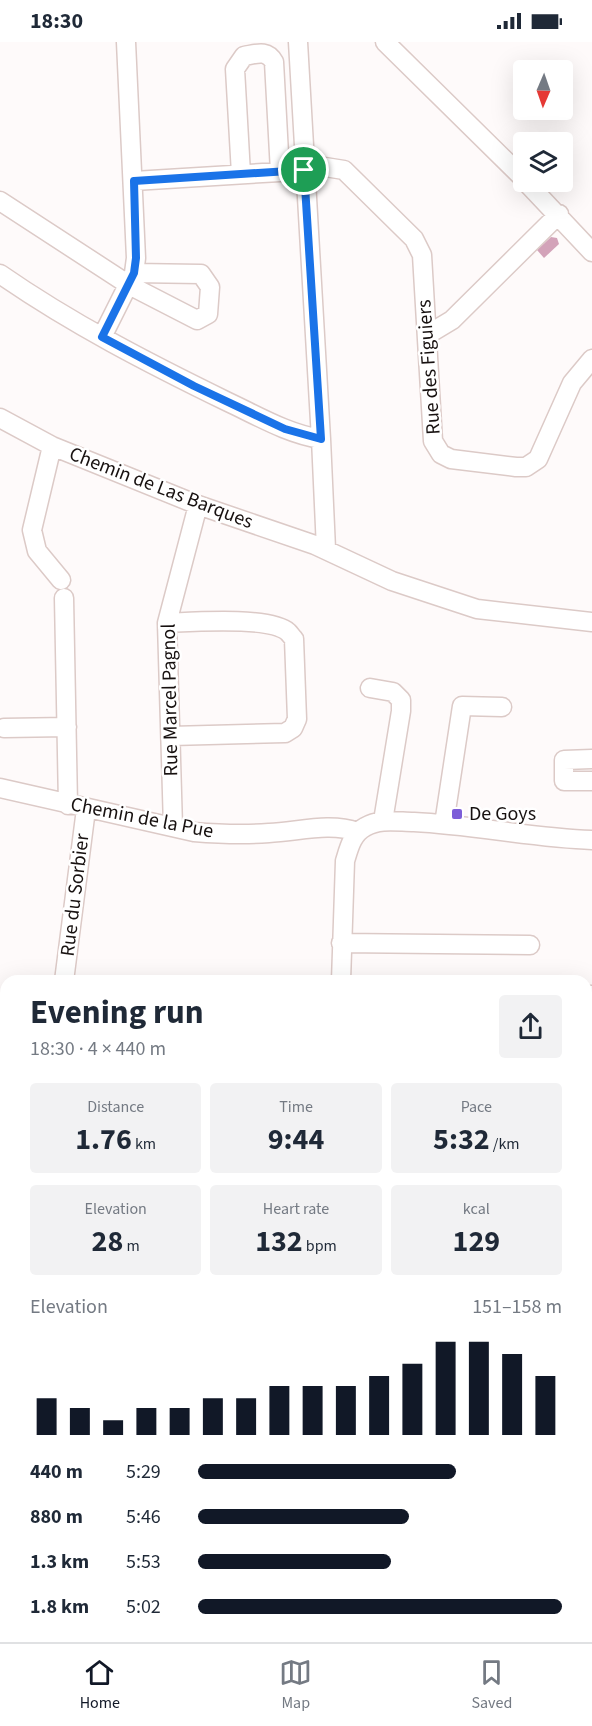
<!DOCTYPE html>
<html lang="en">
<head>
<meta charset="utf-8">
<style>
	:root { --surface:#fff; --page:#f2f2f3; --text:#1f2937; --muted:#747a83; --line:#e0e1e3; --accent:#111827 }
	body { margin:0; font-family:"Source Sans 3",sans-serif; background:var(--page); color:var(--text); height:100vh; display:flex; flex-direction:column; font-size:22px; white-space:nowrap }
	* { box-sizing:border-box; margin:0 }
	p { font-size:20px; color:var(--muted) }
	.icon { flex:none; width:33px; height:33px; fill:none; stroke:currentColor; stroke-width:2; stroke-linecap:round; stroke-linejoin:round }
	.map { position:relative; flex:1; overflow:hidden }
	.drawer { position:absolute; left:0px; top:933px; width:592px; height:668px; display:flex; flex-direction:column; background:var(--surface); border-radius:18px 18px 0 0; box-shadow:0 6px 24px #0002 }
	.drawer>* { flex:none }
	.needle { width:39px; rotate:182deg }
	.buttons { position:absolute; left:513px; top:18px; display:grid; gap:12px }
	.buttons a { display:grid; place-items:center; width:60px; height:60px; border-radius:6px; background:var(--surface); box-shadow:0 6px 24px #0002; font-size:30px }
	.pin { position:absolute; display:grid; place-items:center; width:51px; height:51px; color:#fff; margin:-26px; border:3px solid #fff; border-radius:50%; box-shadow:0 2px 6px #0007 }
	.round { display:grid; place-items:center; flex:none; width:63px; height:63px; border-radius:6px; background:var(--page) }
	.headline { display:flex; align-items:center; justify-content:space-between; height:102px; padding:0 30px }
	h1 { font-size:33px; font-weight:700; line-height:45px }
	.figures { display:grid; grid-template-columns:repeat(3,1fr); gap:9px; height:102px; padding:6px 30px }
	.figures div { display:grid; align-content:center; border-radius:6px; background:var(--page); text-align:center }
	.figures b { font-size:30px; font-weight:700 }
	.figures small { font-size:16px; font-weight:400 }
	.figures p { font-size:16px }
	.chart { height:168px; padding:12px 30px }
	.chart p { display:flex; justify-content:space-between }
	.chart svg { width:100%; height:108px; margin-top:6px; stroke:var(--accent); stroke-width:6 }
	ul { padding:0 30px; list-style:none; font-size:20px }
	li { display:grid; grid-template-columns:96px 72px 1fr; align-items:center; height:45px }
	li i { height:15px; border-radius:8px; background:var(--accent) }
	.status { display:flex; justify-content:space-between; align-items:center; height:42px; padding:0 30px; background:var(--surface); direction:ltr }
	.status svg { height:16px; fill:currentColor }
	.menu { display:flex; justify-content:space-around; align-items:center; height:84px; border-top:2px solid var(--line); background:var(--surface); font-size:16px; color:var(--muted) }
	.menu a { display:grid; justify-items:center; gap:3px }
	.menu .active { color:var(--accent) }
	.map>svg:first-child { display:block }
	.water { fill:#d3a3b9 }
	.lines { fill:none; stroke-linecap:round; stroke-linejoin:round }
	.minor-casing { stroke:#dccac7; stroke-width:21 }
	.major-casing { stroke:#dccac7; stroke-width:26 }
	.highway-casing { stroke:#dccac7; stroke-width:28 }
	.minor { stroke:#fff; stroke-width:18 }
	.major { stroke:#fff; stroke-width:22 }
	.highway { stroke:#fff; stroke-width:26 }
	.rail { stroke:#4d4847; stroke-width:4 }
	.route-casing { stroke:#fff; stroke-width:12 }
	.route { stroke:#1a73e8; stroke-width:8 }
	.poi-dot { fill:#7d5ed8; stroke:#fff; stroke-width:2 }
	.labels { text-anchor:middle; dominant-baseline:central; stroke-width:5; stroke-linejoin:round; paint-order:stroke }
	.street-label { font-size:20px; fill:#171110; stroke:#fff }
	.poi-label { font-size:20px; fill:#171110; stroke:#fff; text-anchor:start }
</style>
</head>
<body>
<div class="status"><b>18:30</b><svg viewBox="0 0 49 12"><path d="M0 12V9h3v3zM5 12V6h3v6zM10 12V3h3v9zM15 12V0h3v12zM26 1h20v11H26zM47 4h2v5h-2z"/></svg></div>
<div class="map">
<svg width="592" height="1600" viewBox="0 0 592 1600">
	<rect width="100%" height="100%" fill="#fefafa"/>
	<path class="water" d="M551,195l6,1 2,6 -15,14 -7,-8z"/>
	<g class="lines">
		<defs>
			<path id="minor" d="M298,0l23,397 5,110
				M385,0l139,137
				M241,132l-6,-105 9,-13c12,-2 23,-7 30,6l6,110
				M134,139l146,-9 45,-5 19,3 70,69 8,16 11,186 8,13 10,5 65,8h10l12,-8 34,-76 20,-24
				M526,140l66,70
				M0,159l129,84 68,35 11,-6 2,-27 -9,-13 -67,-1
				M0,232c72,50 150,90 228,128 30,14 60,32 93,37
				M427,293l25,-15 107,-106
				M102,295l32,-64 2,-15 -10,-216
				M0,376l52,28 146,59 117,40 77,36 85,28 115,13
				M52,404l-20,84 5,21 24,29
				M64,556l4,207
				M167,581c24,-1 103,-7 121,9 2,2 4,5 6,7l3,80 -4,9 -8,5 -114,3
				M370,646l23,4 8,8v11l-18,110
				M4,686l63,-1
				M592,717l-28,1v21h28
				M0,746l194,44c25,2 50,3 75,1 28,-1 61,-11 88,-1
				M444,782l18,-118 40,1
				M173,785l-6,-204 31,-118
				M341,901l189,2
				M64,939l22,-172
				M341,939l4,-120c4,-13 7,-27 20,-34 15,-9 33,-5 49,-5 60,3 119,16 178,18
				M586,953h6
				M0,965h6
				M0,1182h6
				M0,1424l6,-2
				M586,1460h6"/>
			<path id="major" d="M586,1171h6"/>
			<path id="highway" d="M0,1152l6,1"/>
		</defs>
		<use href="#minor" class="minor-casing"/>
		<use href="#major" class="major-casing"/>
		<use href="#highway" class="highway-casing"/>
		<use href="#minor" class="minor"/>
		<use href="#major" class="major"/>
		<use href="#highway" class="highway"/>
		<path class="rail" d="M0,1502l6,1
			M586,1569l6,1
			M245,1600l14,-6"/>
	</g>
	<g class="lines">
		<defs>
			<path id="route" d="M304,128l17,269 -36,-10 -91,-43 -92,-49 32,-64 2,-15 -2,-77z"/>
		</defs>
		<use href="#route" class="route-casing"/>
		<use href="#route" class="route"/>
	</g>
	<rect class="poi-dot" x="451" y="766" width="12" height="12" rx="3"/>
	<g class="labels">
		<g class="street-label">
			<text transform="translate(429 325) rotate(-94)">Rue des Figuiers</text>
			<text transform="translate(161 446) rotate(21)">Chemin de Las Barques</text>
			<text transform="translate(170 658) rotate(-91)">Rue Marcel Pagnol</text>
			<text transform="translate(142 776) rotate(11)">Chemin de la Pue</text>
			<text transform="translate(75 853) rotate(-83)">Rue du Sorbier</text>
		</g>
		<g class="poi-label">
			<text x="469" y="772">De Goys</text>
		</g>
	</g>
</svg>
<div class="buttons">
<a><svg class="needle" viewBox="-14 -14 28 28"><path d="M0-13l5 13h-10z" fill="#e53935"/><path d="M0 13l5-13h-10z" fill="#747a83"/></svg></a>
<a><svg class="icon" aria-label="layers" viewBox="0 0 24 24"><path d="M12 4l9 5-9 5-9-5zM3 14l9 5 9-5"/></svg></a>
</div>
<div class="pin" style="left:304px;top:128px;background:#1e9e55"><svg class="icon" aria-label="arrive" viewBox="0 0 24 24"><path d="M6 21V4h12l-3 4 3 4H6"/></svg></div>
<section class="drawer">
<div class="headline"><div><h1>Evening run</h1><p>18:30 · 4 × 440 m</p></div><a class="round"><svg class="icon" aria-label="share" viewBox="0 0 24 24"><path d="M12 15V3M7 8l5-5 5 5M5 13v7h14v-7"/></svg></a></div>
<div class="figures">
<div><p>Distance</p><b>1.76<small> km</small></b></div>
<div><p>Time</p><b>9:44</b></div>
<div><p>Pace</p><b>5:32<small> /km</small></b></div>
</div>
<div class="figures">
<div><p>Elevation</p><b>28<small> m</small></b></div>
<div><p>Heart rate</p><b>132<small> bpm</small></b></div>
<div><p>kcal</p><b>129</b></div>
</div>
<div class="chart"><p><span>Elevation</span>151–158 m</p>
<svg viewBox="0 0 160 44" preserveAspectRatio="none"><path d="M5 44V29M15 44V33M25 44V38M35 44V33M45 44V33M55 44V29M65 44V29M75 44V24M85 44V24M95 44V24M105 44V20M115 44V15M125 44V6M135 44V6M145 44V11M155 44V20"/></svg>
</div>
<ul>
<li><b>440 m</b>5:29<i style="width:71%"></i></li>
<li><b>880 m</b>5:46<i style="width:58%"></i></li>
<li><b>1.3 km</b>5:53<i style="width:53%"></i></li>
<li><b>1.8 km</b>5:02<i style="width:100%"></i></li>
</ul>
</section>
</div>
<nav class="menu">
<a class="active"><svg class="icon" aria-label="home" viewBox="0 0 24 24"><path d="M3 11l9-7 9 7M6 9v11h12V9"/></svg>Home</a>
<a><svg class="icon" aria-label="map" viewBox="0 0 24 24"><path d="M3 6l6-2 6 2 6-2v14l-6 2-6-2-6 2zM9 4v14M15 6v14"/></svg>Map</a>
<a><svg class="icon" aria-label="saved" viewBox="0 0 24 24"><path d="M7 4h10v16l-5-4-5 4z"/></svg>Saved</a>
</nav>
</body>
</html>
